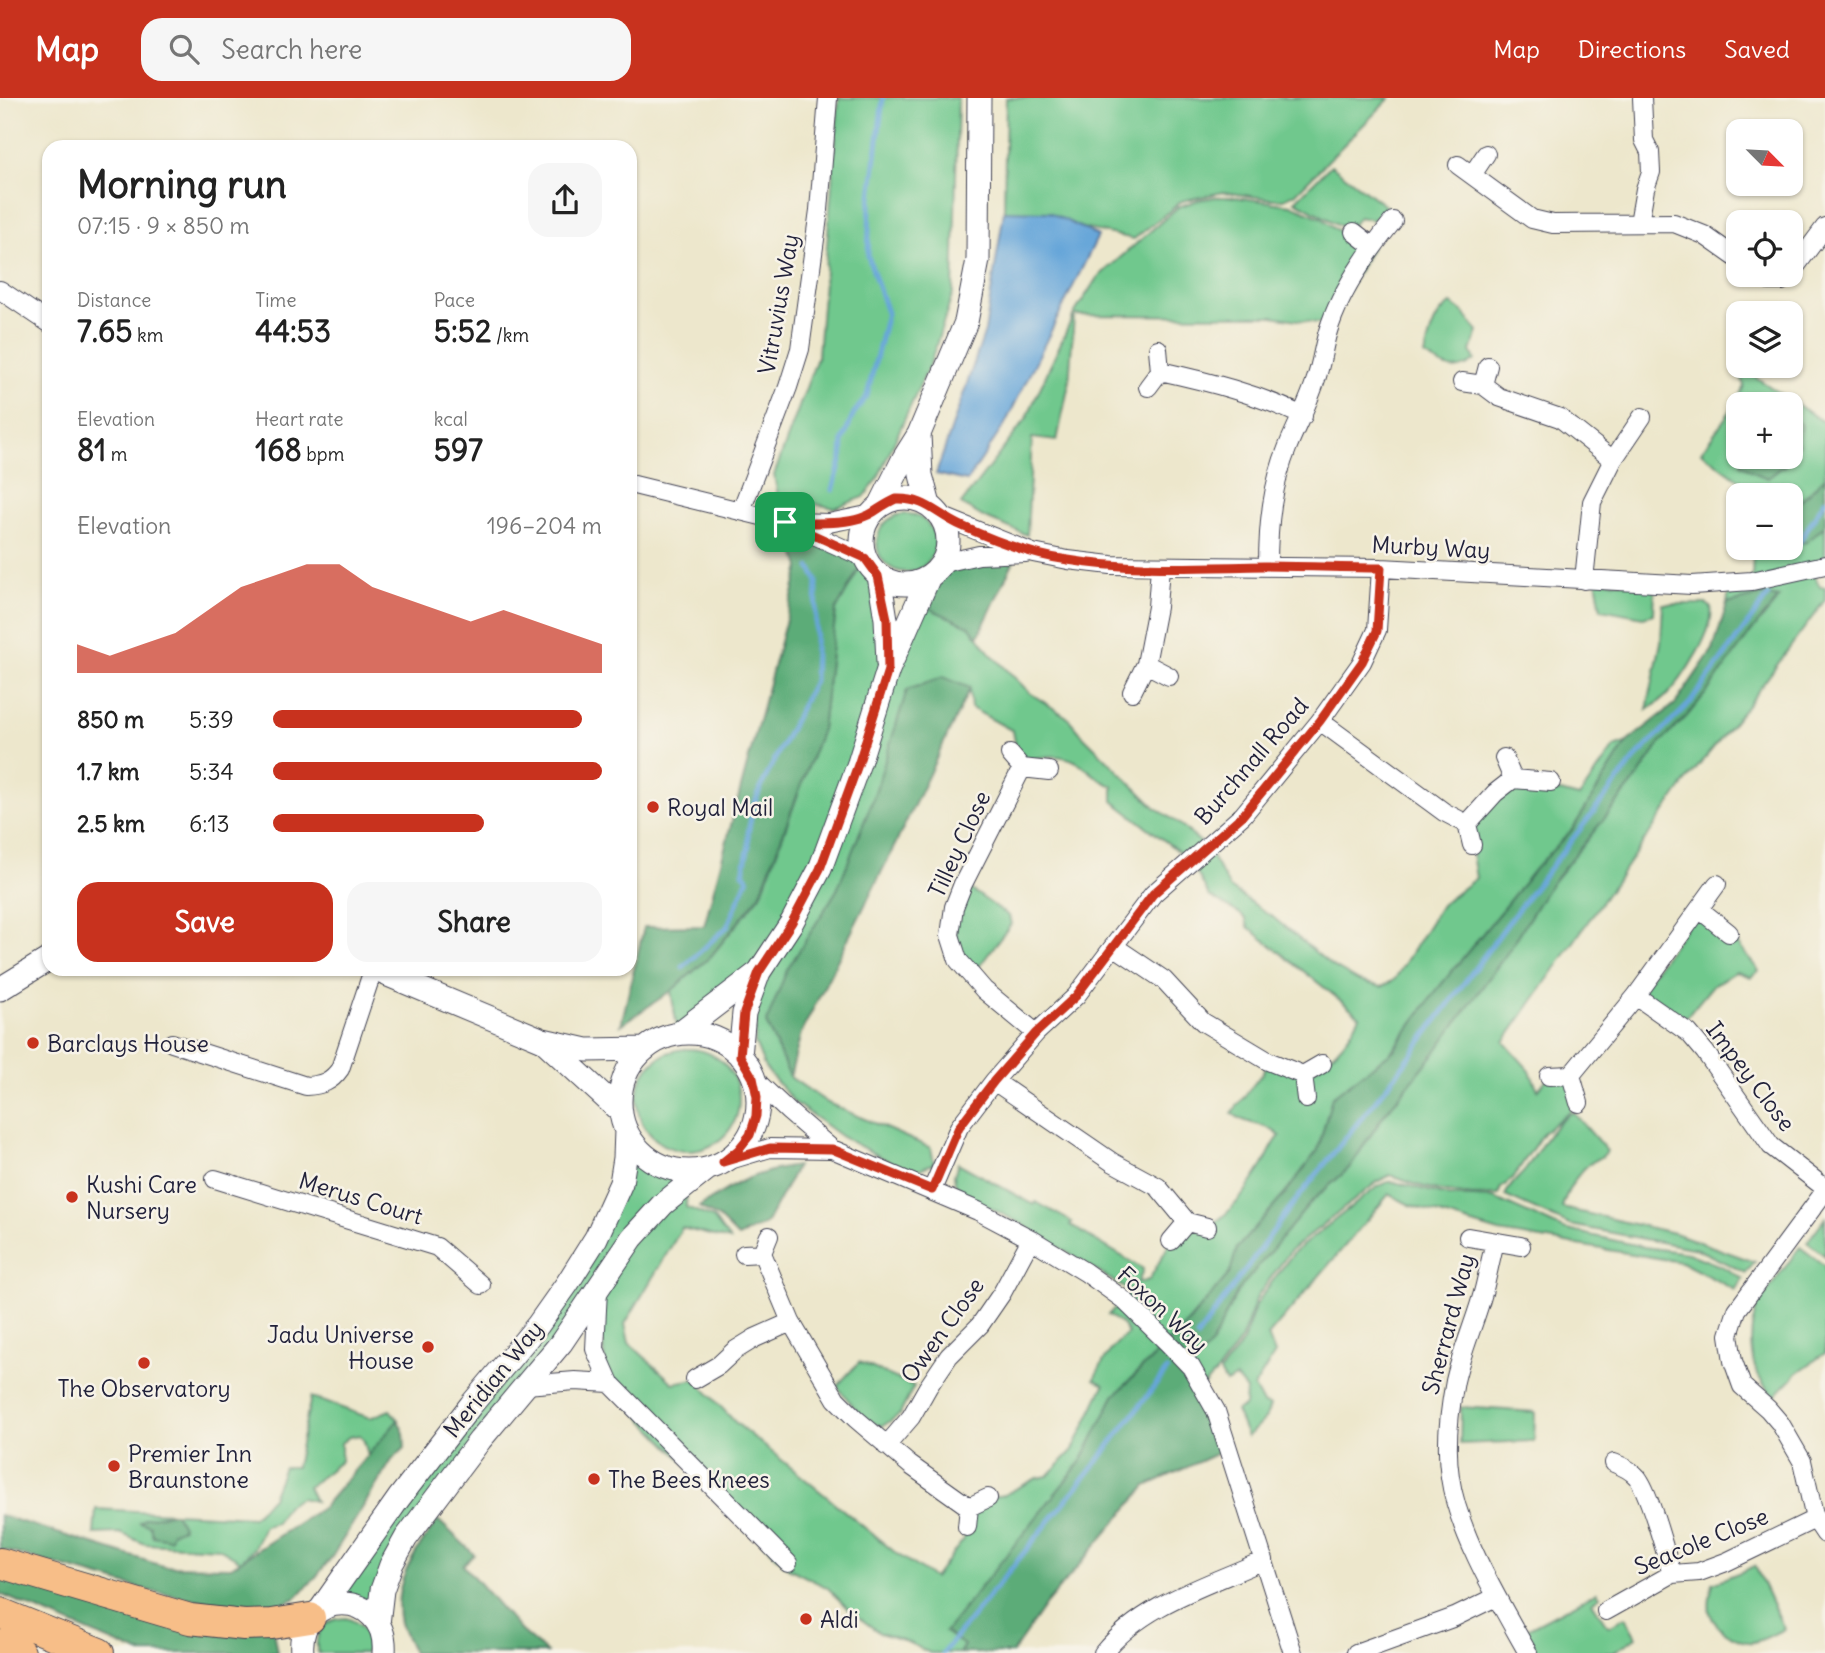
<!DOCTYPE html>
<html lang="en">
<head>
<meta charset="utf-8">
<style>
	:root { --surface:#fff; --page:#f6f6f6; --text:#222; --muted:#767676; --accent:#c8321e }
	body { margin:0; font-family:Delius,sans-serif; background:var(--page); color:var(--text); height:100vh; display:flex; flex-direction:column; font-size:26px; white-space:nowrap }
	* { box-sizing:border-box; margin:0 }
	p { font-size:23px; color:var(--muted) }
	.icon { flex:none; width:38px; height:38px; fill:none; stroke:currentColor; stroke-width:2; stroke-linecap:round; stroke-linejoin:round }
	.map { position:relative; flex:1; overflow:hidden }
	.details { position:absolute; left:42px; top:42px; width:595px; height:836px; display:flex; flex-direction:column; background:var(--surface); border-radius:21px; box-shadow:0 2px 5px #0004 }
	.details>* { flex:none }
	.needle { width:46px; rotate:114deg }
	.fabs { position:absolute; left:1726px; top:21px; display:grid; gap:14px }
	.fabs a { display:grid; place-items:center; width:77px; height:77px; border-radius:14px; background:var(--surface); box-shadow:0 2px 5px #0004; font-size:35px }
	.pin { position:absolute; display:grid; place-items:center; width:60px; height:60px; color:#fff; margin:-30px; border-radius:14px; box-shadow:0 4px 10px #0006 }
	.round { display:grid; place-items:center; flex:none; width:74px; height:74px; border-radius:21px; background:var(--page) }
	.head { display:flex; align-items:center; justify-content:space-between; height:119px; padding:0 35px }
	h1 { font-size:38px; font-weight:700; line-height:52px }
	.stats { display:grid; grid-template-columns:repeat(3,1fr); gap:10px; height:119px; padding:7px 35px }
	.stats div { display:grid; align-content:center }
	.stats b { font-size:30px; font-weight:700 }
	.stats small { font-size:19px; font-weight:400 }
	.stats p { font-size:19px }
	.chart { height:196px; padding:14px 35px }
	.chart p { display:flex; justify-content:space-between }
	.chart svg { width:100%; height:126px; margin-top:7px; fill:var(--accent); opacity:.7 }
	.primary-button { display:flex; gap:14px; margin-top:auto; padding:14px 35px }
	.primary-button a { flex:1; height:80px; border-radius:21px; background:var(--accent); color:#fff; font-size:28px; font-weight:700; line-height:80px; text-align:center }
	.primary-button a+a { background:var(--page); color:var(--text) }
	ul { padding:0 35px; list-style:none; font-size:23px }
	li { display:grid; grid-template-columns:112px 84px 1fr; align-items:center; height:52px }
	li i { height:18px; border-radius:9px; background:var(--accent) }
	header { display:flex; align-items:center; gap:42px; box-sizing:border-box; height:98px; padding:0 35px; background:var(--accent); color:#fff }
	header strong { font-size:33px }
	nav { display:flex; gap:38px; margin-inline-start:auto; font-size:24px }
	.search { width:490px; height:63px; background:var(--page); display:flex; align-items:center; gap:18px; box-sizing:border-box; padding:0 24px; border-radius:21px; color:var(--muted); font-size:26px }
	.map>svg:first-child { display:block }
	.green { fill:#70c88d; stroke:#497564; stroke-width:2; fill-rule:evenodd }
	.forest { fill:#5cac78; stroke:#3f675a; stroke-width:2 }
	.water { fill:#66a6d9; stroke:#44648a; stroke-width:2 }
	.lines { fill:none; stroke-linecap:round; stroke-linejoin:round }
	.stream { stroke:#66a6d9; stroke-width:5 }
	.minor-casing { stroke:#404051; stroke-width:20 }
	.tertiary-casing { stroke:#404051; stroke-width:25 }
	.trunk-casing { stroke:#404051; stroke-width:32 }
	.minor { stroke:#fff; stroke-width:18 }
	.tertiary { stroke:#fff; stroke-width:23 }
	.trunk { stroke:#f7be88; stroke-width:30 }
	.route-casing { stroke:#fff; stroke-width:14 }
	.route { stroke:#c8321e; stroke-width:9 }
	.poi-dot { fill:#c8321e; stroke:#f7f3e8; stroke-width:2.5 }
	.labels { text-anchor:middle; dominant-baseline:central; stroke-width:5; stroke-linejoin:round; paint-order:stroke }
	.street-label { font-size:23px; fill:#22223b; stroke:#f7f3e8 }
	.poi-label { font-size:23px; fill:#22223b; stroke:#f7f3e8; text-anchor:start }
</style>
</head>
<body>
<header>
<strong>Map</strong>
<div class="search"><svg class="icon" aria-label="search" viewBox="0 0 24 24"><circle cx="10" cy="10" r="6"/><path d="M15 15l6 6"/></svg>Search here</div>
<nav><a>Map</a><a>Directions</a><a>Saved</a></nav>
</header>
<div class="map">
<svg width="1825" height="1555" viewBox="0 0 1825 1555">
	<rect width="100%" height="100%" fill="#f7f3e8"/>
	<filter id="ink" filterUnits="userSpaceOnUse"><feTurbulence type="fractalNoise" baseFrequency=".0143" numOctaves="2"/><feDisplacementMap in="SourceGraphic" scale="14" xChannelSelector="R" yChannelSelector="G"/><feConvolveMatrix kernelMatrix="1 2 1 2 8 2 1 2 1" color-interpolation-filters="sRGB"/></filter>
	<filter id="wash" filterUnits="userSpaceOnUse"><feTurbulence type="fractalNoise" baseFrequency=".00686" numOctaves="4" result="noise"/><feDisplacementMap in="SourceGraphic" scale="28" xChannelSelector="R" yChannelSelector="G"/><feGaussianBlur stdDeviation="1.57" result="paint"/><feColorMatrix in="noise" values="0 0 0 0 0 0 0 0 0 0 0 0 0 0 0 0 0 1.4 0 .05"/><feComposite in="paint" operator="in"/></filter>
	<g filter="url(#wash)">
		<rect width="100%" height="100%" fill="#ede7cc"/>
		<path class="green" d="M839,0h119l-5,195 -22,68 -54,119 -13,17 -29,11 -57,-11 -4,-22 44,-120z
			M1006,0h384l-95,96 -11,5h-13l-48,-7 -41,9 -48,38 -130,-28z
			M1331,67l57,43 -15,12 -14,-3 -11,13 -53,-29z
			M1215,99h19l57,8 31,13 23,18 9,-4 18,14 -42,79 -58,-9 -198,-1 -5,68 -12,58 -25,-3 -5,97 -44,-18 -22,-13 65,-85 48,-105 23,-36 81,-71 20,-7z
			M1451,206l12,8 15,20 -7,19 4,9c-19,16 -31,7 -50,-4 3,-18 9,-44 26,-52z
			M1748,274l77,51v55l-35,33v-16h-30l-59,-43 35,-49 8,-17 -3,-9zM1738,306h52v12l3,1 6,27 -16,24 -41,-4v-7h-4z
			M877 445a29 29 0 1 1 58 0a29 29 0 1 1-58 0Z
			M1825,427v40l-15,4 10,17 5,1v13l-79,107 -65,81 -177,254 26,29 8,19 11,-14 22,-1 8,28 -36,30 -31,46 -12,10 -1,6c-38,2 -74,-5 -109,-20l-13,7 -86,68 -34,47 -16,43 -25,33 -13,13 -12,-19 20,-22 26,-53 74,-90 38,-34 36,-54 49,-60 78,-108 35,-57 91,-112 23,-35 26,-26 23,-28 40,-55 28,-34 -16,-4 -35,9 3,-20 22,-3 1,-32 -3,-1h40v-3l23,-8z
			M865,460l14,18 10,92 28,-65 53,23 20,27 40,40 37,24 17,20 72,71 25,17 26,23 23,40 44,30 57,47 28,16 23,6 13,-8 46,-74 35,-27 -9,-54 46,-45 66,18 35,-50 13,-5 -55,88 -37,39 -99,122 -46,62 -58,44 -14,53 -34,45 -47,53 -7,25 -42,49 -74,74 -32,64 -136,172 18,13 -5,8h-29l-27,-13 -23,-7 -30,-22 -22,-23 -40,-20 -181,-185 -9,-91 -192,246 -28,86 -42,-39 231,-301 66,-142c22,27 40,29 74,27l-20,14 -1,24 27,11 17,22 -48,-12 -57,96 4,19 44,40 22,-4 40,43 162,132 37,24 30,-39 5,-32 19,-9 16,-3 33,-17 11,-2 25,-26 31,-65 -10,-6c8,-16 18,-35 34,-45l-6,-10 -14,-9 25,-26 -4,2 -107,-67 -59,-30 -8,-11 -1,-8 4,-12 76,42 2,-3 36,20 -2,3 73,44 -5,14 11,-3 22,-39 16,-19 20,5c24,-11 42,-40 56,-62 6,-10 9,-21 17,-29 -16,-15 -32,-9 -48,-23l31,-41 5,-11 35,14c25,-13 45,-34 57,-59l-112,-89 -2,-8 -6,-5 -31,-18 -18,-35 -78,-60v-15c-16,-5 -24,-18 -38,-25 -16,-8 -34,-4 -50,-1l-8,-7 -4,-22 -42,-23 -2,-20 -97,114 -35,88 -24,39 -47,94 24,54 38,26 103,45 3,15 -16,7 -14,-1 -62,-32 -48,-35 -29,-34 -10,-25 3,-69 -80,60 -7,-43 40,-35 50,-61 61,-166 14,-119z
			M1596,482l59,5 -1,29 -11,3 -42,-8z
			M1663,506h43l5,3c5,22 -29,74 -46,90 -5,5 -12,9 -18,13l14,-68z
			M963,786l46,32 2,8 -39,52 -14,-16 -4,-53z
			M1699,811l30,24 30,38 -8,6 -15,-5 -23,13 -23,28 -13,11 -41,-28z
			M637 1002a51 51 0 1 1 102 0a51 51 0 1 1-102 0Z
			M1573,1014l34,39c-5,8 -11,8 -18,13 -13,11 -23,28 -27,44l112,25 81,29 -9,11 -49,-24 -127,-24 -65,-29c4,-11 14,-18 21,-27 11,-16 29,-50 47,-57z
			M1390,1083l59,15 45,2 69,31 81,18 44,6 35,14 20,12 -8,11 -54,-28 -182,-30 -89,-27 -21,-11 -121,142 7,18 -21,33 9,17 7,1 -4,13 -19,19 -11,-26 9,-5 1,-16 -10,-12 -10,5 -6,-11 23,-30 12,-35 8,-13 31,-42 84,-66z
			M1825,1120v38l-18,-14z
			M1800,1149l25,19v87l-28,20 -22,23c-28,-22 -28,-61 -17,-92z
			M859,1264l55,24 -14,28 -17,12c-20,-3 -34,-25 -46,-40z
			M311,1299l59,21 20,-8 8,10 -28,42 -6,-21 -4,-6 -11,2 -8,6v18l-33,26 7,14 -15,-3 -14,8 -10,17 -12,3 -10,22 -13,13 -22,-13 -74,-4 -25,-11 -26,1 2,-25 157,8 19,-20 12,-30h12z
			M1461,1309l74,5 -1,29 -74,3z
			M1755,1468l29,63c-9,4 -21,12 -31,13 -9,1 -14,-2 -22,-6 -24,-14 -25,-27 -18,-53z
			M1597,1494l3,4 -8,6 14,22 3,2 16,-9 11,20 -23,16h-76l-12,-23z
			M346,1520c17,5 25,17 20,35h-48c-5,-20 7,-35 28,-35z"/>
		<path class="forest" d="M1790,318l11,9c-2,26 -12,38 -33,53l-13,-5 -14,-9 1,-7h48z
			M1825,379v48l-18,17 -17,3v-34z
			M785,424l80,36 -29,52 -14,119 -62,166 -49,61 -40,35 -50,34 23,-98 60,-1 96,-359z
			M1017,456l-39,83 -9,-11 -52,-23 11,-24 15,-16z
			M1763,497l16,3 -29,35 -40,55 -23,28 -26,26 -23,35 -91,112 -35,57 -78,108 -49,59 -36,55 -38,34 -74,90 -26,53 -20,23 38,80 -83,38 -100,118 -34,49h-52l4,-8 -19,-13 137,-172 32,-64 73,-72 43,-51 7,-25 47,-53 34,-45 14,-53 62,-47 42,-59 99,-122 37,-39 55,-88 48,-38 38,-55 14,-45z
			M943,579l27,11 -73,153 -96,192 -11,44 -24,-54 21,-53 50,-80 35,-88 35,-112z
			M797,1068l-31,58 -28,13 -18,-18 -21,-12c37,-24 53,-35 98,-41z
			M398,1322l6,13 1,15 -13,12 -60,97 -17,21 -19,20 -27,12 -48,-6 -71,-13 -150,-42v-34l163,51 68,1 92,-60z
			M175,1415l8,15 -11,4 -2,7 -17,-3 -3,-10 -10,-4 6,-4z
			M438,1422l36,34 -11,11 58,66 26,22h-134c-4,-10 -10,-20 -13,-30 -9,-41 16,-72 38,-103z
			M0,1465l272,61 5,29h-138l-139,-59z"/>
		<path class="water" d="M1004,113l45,1 49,24 -93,188 -38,57 -31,-7 49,-143z"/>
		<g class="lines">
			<path class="stream" d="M833,392l9,-33 1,-17 11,-27 13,-17 20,-83 -19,-57 2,-51 13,-107
				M1798,446l27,-44
				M683,869l44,-40 21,-49 -5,-5 6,-28 -1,-12 5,-26 10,-24 51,-102 3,-101 -7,-13
				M1197,1239l92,-128 114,-143 122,-166 113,-145 52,-52 78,-107
				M943,1555l154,-191 70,-92"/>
		</g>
	</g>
	<g filter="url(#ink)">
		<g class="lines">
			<defs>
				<path id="minor" d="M1458,67l74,54 21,5 121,-1 30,12 34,24
					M1472,77l14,-21
					M1639,125l6,-34 6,-17 -1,-20 -6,-12 -2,-42
					M1354,134l18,14
					M1790,176l35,-47
					M1761,177l8,6h13l8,-6
					M0,192l49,33
					M1160,273c50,11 97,23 143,45
					M1462,284l21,3 5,-19
					M1483,287l16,12 61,21 53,42 -21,42 -8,78
					M1148,289l12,-16 -2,-22
					M1613,362l29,-43
					M630,386l155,38 80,36
					M741,413l47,-124 12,-38 19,-139 9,-112
					M941,418l92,37 35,7 43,5 270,3 311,17 60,-4 73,-16
					M796,424l33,1 43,-9
					M943,465l36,-8 47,-2
					M1268,468c0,-42 4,-81 20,-120 9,-22 20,-42 27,-64 7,-18 8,-38 15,-57 13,-38 38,-73 63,-104
					M1146,566l23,12
					M1132,594l14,-28 11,-57 3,-40
					M1320,623l124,91 23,12 28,-31 18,-14
					M1010,656l12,14 27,3
					M1504,660l9,21 38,3
					M1022,670l-59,116 -9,23 -4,28 8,25 26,30 52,43
					M1467,726l5,21
					M1699,811l30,24
					M1115,849l49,33 39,42 65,39 35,14
					M1636,898l53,37 16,19 66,94 54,42
					M172,945l134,43c16,-1 25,-4 34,-17l33,-99
					M1571,977l65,-79 81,-112
					M1549,978l22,-1 8,28
					M753,980l36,34 43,37 146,62 53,28 54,33 39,28 44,43 23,24 25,44 77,242
					M994,983l118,81 46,25 29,35
					M1306,1001l-3,-24 19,-11
					M723,1064l47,-14 62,1
					M215,1081l222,68 44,38
					M932,1092l27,-63 35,-46 42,-48 40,-37 77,-102 90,-79 77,-94 42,-59 15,-32 4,-62
					M1825,1093l-88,119 -8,25 4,26 9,25 26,23 12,14 22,38 13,58 10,15
					M1468,1139l53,9
					M1171,1143l16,-19 20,5
					M1495,1144c-4,15 -7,31 -11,47 -8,31 -22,61 -29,92 -6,31 -10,64 -5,96 8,57 50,126 78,176
					M762,1155l29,69 45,77 20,20 54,46 59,42
					M744,1156l18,-1 7,-17
					M598,1192l-3,59 15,34 178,180
					M695,1281l24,-14 15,-14 21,-13 36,-16
					M526,1287l49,-4 35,2
					M886,1348l25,-29 17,-30 21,-31 31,-31 22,-32 29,-54
					M1614,1365c8,3 17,7 23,14 13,16 28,75 35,97
					M967,1429l2,-20 19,-9
					M1606,1513l66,-37 27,-2 27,-10 89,-43
					M1103,1555c41,-50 104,-67 161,-93
					M1356,1555l99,-36 41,-20"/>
				<path id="tertiary" d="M919,336l2,41 8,30
					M862 443a43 43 0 1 1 86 0a43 43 0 1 1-86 0Z
					M880,408l24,-48 15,-24 47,-112 12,-62 1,-162
					M879,478l7,43 2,44
					M376,872l167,70 44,10 58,-1
					M0,891l49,-30
					M620 1004a69 69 0 1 1 138 0a69 69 0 1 1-138 0Z
					M678,936l81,-62
					M545,944l76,70
					M740,958l4,-43 15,-41 33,-50 28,-53 39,-106 29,-93 40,-91
					M321,1511l78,-111 72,-93 67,-80 29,-41 29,-46 25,-55 4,-25 1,-28
					M378,1526l4,-34 9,-25 15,-27 74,-98 81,-97 71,-105 31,-34 44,-35
					M302,1555c-6,-66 87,-65 82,0"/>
				<path id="trunk" d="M0,1465l190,56 54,6 28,-1 38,-6
					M0,1515l99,40
					M0,1547l20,8"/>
			</defs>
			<use href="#minor" class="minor-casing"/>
			<use href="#tertiary" class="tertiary-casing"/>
			<use href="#trunk" class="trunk-casing"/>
			<use href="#minor" class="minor"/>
			<use href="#tertiary" class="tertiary"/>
			<use href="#trunk" class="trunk"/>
		</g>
	</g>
	<g class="lines" filter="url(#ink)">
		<defs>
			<path id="route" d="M896,401c31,-1 39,15 66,27 33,15 70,29 106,34 64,11 131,7 196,6 39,0 78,2 117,2l-4,63 -15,31 -42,59 -77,94 -90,79 -77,102 -40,37 -42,48 -35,46 -27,63 -100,-41 -62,-1 -47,14 15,-12 12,-15 6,-19 1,-19 -4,-19 -13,-22 4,-43 15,-41 33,-50 28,-53 39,-107 29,-92 -1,-51 -9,-43 -13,-18 -80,-36c24,1 66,4 87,-9 8,-5 15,-10 24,-14z"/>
		</defs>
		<use href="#route" class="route-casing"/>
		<use href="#route" class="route"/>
	</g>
	<g class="poi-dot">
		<circle cx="653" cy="709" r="7"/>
		<circle cx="33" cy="945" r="7"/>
		<circle cx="72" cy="1099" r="7"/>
		<circle cx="428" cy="1249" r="7"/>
		<circle cx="144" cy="1265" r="7"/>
		<circle cx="114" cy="1368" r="7"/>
		<circle cx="594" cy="1381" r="7"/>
		<circle cx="806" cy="1521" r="7"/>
	</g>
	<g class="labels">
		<g class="street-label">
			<text transform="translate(778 206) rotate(-80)">Vitruvius Way</text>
			<text transform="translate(1431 449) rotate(3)">Murby Way</text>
			<text transform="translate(1251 663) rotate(-49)">Burchnall Road</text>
			<text transform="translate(959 746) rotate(-65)">Tilley Close</text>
			<text transform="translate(1751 978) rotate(53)">Impey Close</text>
			<text transform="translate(361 1100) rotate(17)">Merus Court</text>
			<text transform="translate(1163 1211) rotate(43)">Foxon Way</text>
			<text transform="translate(1448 1226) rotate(-75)">Sherrard Way</text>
			<text transform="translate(942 1232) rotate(-54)">Owen Close</text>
			<text transform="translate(493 1281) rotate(-51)">Meridian Way</text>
			<text transform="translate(1701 1443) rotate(-22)">Seacole Close</text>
		</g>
		<g class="poi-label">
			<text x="667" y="709">Royal Mail</text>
			<text x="47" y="945">Barclays House</text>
			<text x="86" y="1086">Kushi Care<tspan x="86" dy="26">Nursery</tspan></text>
			<text x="414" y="1236" text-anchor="end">Jadu Universe<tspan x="414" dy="26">House</tspan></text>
			<text x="144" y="1290" text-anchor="middle">The Observatory</text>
			<text x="128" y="1355">Premier Inn<tspan x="128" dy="26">Braunstone</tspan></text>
			<text x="608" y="1381">The Bees Knees</text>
			<text x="820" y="1521">Aldi</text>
		</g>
	</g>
</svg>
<div class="fabs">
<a><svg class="needle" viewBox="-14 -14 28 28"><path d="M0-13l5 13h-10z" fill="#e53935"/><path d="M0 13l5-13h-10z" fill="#767676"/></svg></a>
<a><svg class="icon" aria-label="locate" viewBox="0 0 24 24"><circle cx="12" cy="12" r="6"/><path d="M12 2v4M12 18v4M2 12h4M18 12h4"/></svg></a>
<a><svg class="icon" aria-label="layers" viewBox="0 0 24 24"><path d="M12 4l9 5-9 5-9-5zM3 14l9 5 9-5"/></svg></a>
<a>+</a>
<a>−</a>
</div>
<div class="pin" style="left:785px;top:424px;background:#1e9e55"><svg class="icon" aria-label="arrive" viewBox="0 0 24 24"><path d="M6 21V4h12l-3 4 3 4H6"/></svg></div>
<section class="details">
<div class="head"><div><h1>Morning run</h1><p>07:15 · 9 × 850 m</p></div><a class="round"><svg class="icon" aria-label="share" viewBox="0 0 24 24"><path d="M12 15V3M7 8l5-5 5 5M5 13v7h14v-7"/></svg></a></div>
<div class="stats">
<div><p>Distance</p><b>7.65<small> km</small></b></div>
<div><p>Time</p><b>44:53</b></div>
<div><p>Pace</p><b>5:52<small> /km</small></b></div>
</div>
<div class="stats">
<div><p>Elevation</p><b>81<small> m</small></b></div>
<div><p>Heart rate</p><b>168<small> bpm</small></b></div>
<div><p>kcal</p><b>597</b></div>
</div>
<div class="chart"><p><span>Elevation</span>196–204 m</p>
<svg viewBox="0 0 160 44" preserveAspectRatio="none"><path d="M0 44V34L10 38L20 34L30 30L40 22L50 14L60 10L70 6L80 6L90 14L100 18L110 22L120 26L130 22L140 26L150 30L160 34V44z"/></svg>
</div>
<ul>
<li><b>850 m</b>5:39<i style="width:94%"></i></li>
<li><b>1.7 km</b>5:34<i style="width:100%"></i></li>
<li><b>2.5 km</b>6:13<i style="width:64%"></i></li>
</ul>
<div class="primary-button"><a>Save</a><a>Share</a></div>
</section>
</div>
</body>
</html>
